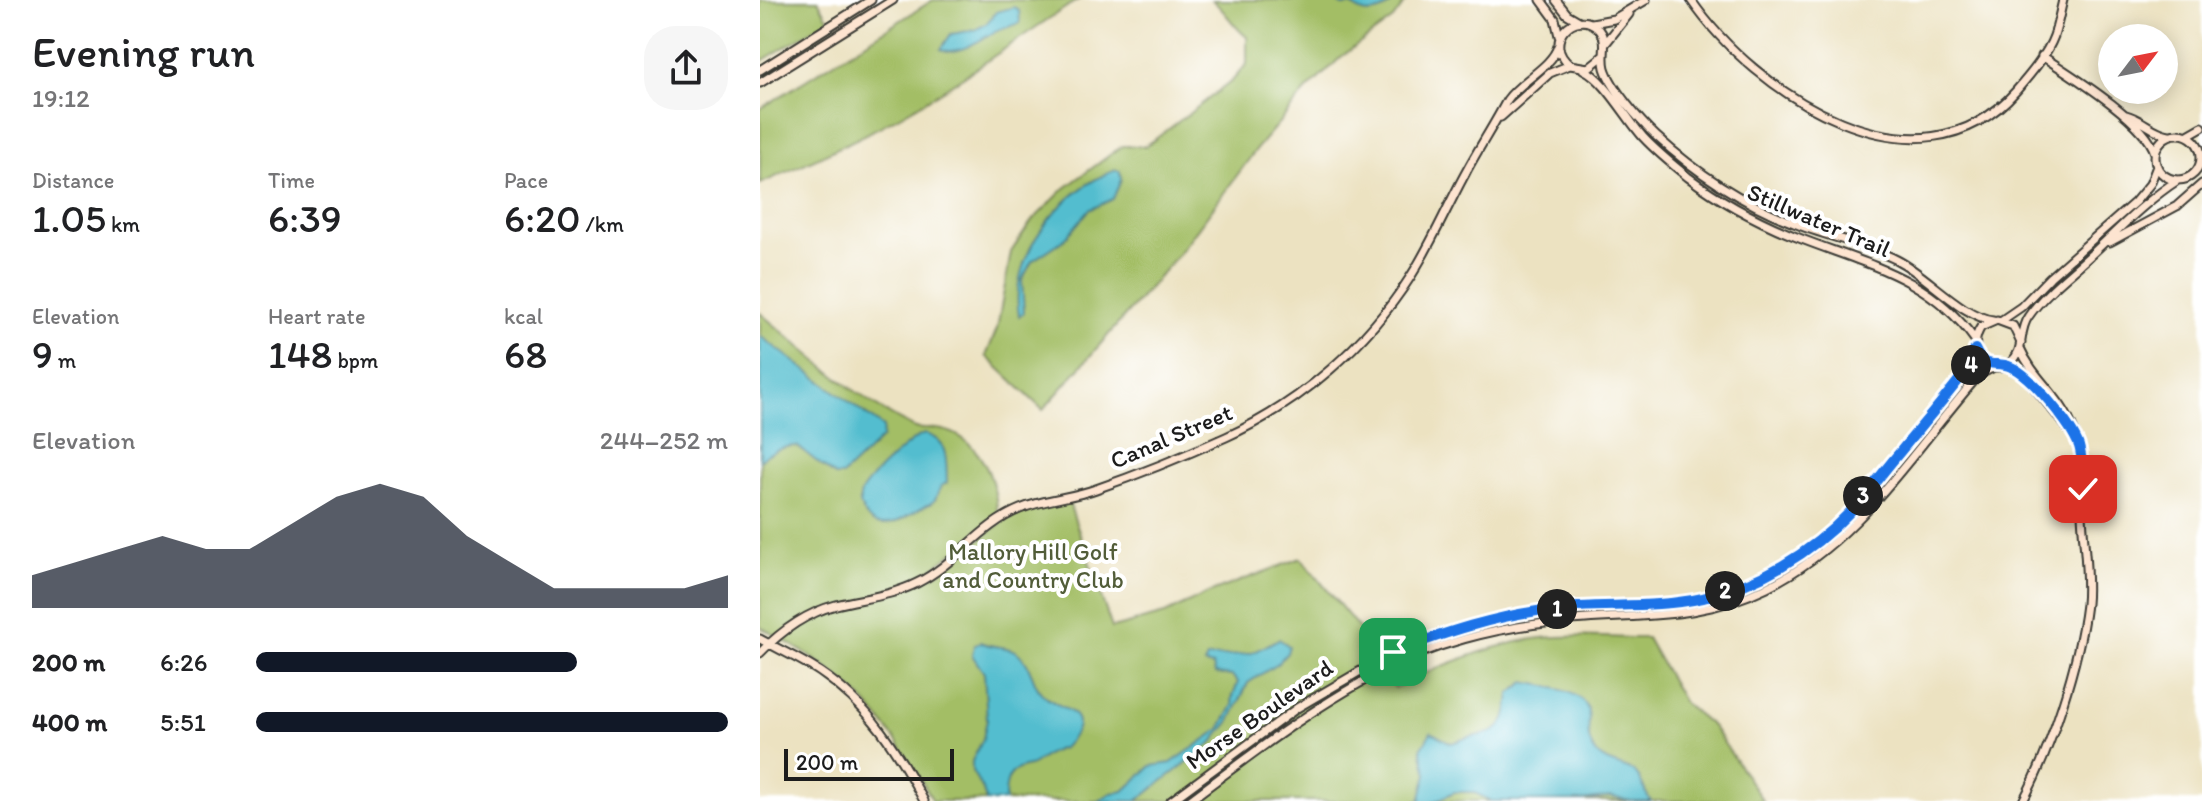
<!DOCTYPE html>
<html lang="en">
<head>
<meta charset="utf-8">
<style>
	:root { --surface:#fff; --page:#f6f6f6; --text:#202124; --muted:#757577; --accent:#111827 }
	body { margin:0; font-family:Itim,sans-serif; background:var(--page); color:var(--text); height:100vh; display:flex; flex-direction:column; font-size:30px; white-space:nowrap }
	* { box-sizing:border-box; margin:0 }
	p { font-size:26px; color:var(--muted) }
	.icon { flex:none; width:44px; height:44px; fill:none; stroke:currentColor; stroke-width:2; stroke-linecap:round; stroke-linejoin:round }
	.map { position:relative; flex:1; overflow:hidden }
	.drawer { display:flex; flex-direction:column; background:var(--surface); width:760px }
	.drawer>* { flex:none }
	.needle { width:52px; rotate:58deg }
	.buttons { position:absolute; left:1338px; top:24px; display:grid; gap:16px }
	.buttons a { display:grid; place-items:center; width:80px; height:80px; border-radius:50%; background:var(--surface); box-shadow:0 4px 20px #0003; font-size:40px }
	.scale { position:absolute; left:24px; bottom:20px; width:170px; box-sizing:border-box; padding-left:8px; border:4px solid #1c1c1c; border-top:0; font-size:22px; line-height:28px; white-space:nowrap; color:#1c1c1c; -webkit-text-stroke:6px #fff; paint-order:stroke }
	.pin { position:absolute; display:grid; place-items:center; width:68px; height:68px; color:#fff; margin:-34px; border-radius:16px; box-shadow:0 4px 12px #0006 }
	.km { position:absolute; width:40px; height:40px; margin:-20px; border-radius:50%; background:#222; color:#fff; font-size:22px; line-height:40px; text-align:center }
	.round { display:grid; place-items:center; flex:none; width:84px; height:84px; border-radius:32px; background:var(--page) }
	.head { display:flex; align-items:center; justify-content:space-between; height:136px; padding:0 32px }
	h1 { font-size:44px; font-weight:600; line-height:60px }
	.figures { display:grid; grid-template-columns:repeat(3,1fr); gap:12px; height:136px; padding:8px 32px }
	.figures div { display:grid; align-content:center }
	.figures b { font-size:40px; font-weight:600 }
	.figures small { font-size:22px; font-weight:400 }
	.figures p { font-size:22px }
	.chart { height:224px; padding:16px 32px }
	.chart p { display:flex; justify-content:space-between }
	.chart svg { width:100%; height:144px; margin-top:8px; fill:var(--accent); opacity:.7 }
	ul { padding:0 32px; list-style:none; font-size:26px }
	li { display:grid; grid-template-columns:128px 96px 1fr; align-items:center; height:60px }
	li i { height:20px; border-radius:10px; background:var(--accent) }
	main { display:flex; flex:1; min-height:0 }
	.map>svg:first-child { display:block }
	.green { fill:#a3be65; stroke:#606d40; stroke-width:2 }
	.water { fill:#53bdcf; stroke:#386c76; stroke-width:2 }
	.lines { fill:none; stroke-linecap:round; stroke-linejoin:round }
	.secondary-casing { stroke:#3b3a35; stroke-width:11 }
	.secondary { stroke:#fde4d0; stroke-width:7 }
	.route-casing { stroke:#fff; stroke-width:16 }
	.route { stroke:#1a73e8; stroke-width:10 }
	.labels { text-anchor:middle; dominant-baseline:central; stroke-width:8; stroke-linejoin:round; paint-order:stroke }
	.street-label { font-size:24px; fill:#1c1c1c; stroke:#fff }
	.park-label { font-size:24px; fill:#525d39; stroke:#fff }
</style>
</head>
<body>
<main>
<section class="drawer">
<div class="head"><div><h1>Evening run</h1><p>19:12</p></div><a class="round"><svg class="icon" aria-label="share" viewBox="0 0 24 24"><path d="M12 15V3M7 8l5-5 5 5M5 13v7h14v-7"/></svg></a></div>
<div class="figures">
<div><p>Distance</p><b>1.05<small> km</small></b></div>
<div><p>Time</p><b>6:39</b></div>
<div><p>Pace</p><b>6:20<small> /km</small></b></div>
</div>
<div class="figures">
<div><p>Elevation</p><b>9<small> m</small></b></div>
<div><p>Heart rate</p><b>148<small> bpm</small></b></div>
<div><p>kcal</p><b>68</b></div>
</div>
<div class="chart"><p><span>Elevation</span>244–252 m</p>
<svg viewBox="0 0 160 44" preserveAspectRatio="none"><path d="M0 44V34L10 30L20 26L30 22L40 26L50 26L60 18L70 10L80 6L90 10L100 22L110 30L120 38L130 38L140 38L150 38L160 34V44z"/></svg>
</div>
<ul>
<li><b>200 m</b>6:26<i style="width:68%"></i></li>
<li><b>400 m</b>5:51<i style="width:100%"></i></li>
</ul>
</section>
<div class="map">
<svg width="1442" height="801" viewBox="0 0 1442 801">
	<rect width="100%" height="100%" fill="#fff"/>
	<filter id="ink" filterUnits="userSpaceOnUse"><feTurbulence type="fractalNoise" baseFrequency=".0125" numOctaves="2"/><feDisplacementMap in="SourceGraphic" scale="16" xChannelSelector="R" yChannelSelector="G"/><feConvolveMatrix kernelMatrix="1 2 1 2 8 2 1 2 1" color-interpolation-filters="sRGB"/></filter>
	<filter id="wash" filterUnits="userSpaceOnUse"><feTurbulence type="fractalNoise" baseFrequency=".006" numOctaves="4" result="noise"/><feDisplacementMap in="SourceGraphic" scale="32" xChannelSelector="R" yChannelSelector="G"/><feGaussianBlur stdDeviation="1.8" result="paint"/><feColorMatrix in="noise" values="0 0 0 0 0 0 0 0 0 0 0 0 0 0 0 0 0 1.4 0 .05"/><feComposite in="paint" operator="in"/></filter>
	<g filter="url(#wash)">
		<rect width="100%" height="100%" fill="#ece2c1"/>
		<path class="green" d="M0,0h58l11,20 -69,42z
			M173,0h145c-49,30 -94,65 -143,95 -55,35 -116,62 -175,89v-75z
			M452,0h195l-14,19 -52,38 -36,35 -47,55 -81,109 -134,154 -57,-54 11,-27 14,-77 20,-30 34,-34 57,-42h23l9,-6 78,-59 15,-17v-27c-14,-10 -21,-26 -35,-37z
			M0,313c49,40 96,86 153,114 8,4 16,1 24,2 15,2 28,9 37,20 16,18 24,45 23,69l-64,50 2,7 72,-57 21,-9 40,-9 44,128 53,-14 41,-20 95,-36 61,74 33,56c40,-21 102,-45 146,-50 34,-4 72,0 106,0l37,65 29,24 50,74h-830c-51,-90 -80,-124 -173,-174z"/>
		<path class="water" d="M573,0h62c-12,14 -30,18 -43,5l-9,1z
			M254,7l5,3 1,13c-8,3 -17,5 -25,9 -14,7 -38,25 -54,17l10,-15 24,-4 11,-6 10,-12z
			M356,170l4,1 1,9 -8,19 -24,11 -24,29 -33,22 -10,19 2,33 -5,3c-11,-60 42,-127 97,-146z
			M0,336l123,91 -1,11 -40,38h-7l-38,-30c-12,0 -30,6 -37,15z
			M165,434c25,6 21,29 22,49l-6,3 -6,14 -5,4c-15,6 -30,20 -47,21 -14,1 -27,-19 -22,-32 4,-12 52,-57 64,-59z
			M519,639l10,7 -2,7 -10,11 -29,19 -18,38 -17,21 -76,59h-39l13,-8 13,-2 27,-25 20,-3 49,-34 13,-24 -1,-6 6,-17 -6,-6 -17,-2 -2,-8 -9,-2 3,-6c16,-3 29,-1 44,-5 11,-3 19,-11 28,-14z
			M220,642c12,6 26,3 37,10 13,10 14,25 22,38 13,21 64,18 24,58 -13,3 -18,8 -29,16 -5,3 -7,2 -13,4 -15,4 -16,19 -16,33h-19l-3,-11 -11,-19v-10l11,-22 4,-20 -3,-46 -12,-18 2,-9z
			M765,682c17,4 54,7 62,25 6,17 -6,29 11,48 12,12 29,9 38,19 8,8 8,19 15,27h-20l-21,-4 -28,4h-91l-18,-9h-19l-18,9h-16l7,-27 -6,-25 10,-17 20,11c6,-1 13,-5 19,-6 33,-5 36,-11 40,-43z"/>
	</g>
	<g filter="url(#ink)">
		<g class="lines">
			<defs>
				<path id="secondary" d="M781,0l14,19 4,17
					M796,0l11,14 12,7
					M931,0c64,94 228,201 325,91 13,-15 31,-36 38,-55 4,-12 6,-24 9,-36
					M832,23l22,-4 32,-19
					M845,44l24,-30
					M843,56l-15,12 -18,-3c-29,-22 5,-59 28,-37 12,12 3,26 7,40 6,20 35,53 51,68 39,36 88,68 138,87 34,14 70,20 103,37 30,15 65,57 96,60
					M1282,56c29,19 104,65 113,97
					M823,69c22,10 43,49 60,68 13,14 30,28 45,40 32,24 69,44 106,59 70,28 134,39 181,104
					M0,70l111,-70
					M0,83l133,-83
					M1366,115c16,4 26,17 43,20
					M741,117l49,-44 20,-8
					M1395 157a23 23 0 1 1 46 0a23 23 0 1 1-46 0Z
					M1428,135l14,-8
					M1350,242l67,-36 25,-22
					M1242,320l19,-13 29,-30 85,-75 15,-18 7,-18
					M1261,343l-8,-17 -16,-6 -16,7c-16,23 7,52 30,35 14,-11 7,-31 17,-45 17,-25 44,-44 66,-65 27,-25 53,-52 84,-72
					M1260,348c13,31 41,48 53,81 12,28 8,54 9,84 1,30 7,61 4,91 -7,59 -35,145 -63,197
					M1245,365l20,11 45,55
					M0,639c20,11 41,20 60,33 49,33 77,78 104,129
					M0,653c21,-22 46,-40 76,-48 28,-7 55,-9 81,-22 39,-19 63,-58 103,-74 24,-10 52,-11 76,-20 44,-15 88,-33 130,-52 75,-34 141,-92 185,-161 21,-33 36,-69 54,-102 13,-25 29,-49 42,-74 13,-19 45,-33 51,-54
					M411,801l126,-93 96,-56 51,-19 107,-24 106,-4 46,-7 39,-12 39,-20 39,-26 30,-27 119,-146 6,-18
					M429,801c61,-46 123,-93 191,-129 51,-28 116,-44 174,-50 79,-10 137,2 213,-35 92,-45 146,-137 212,-212l17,-9"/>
			</defs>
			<use href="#secondary" class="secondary-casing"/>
			<use href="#secondary" class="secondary"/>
		</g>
	</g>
	<g class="lines" filter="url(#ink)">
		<defs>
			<path id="route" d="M633,652c51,-19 104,-37 159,-43 50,-6 101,0 151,-11 55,-13 108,-45 146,-85 18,-19 34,-41 51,-61 23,-28 47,-56 69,-85l6,-18c10,22 20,11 36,18 20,8 61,59 68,79 4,14 4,29 4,43"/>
		</defs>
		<use href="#route" class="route-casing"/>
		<use href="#route" class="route"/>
	</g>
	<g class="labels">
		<g class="street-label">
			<text transform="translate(1059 220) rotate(23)">Stillwater Trail</text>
			<text transform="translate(411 436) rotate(-23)">Canal Street</text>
			<text transform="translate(499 714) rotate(-35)">Morse Boulevard</text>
		</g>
		<g class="park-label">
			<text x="273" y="551">Mallory Hill Golf<tspan x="273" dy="28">and Country Club</tspan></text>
		</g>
	</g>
</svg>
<div class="buttons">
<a><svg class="needle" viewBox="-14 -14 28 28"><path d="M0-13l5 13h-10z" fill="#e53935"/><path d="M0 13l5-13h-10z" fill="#757577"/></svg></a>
</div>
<div class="scale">200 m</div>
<div class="pin" style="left:633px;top:652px;background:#1e9e55"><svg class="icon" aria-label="arrive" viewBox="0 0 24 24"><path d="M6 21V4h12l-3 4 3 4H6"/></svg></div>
<div class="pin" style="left:1323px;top:489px;background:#d93025"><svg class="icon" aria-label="check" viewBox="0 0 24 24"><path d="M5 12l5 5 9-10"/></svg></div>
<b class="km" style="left:797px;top:609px">1</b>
<b class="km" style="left:965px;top:591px">2</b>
<b class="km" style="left:1103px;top:496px">3</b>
<b class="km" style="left:1211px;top:365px">4</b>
</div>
</main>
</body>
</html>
